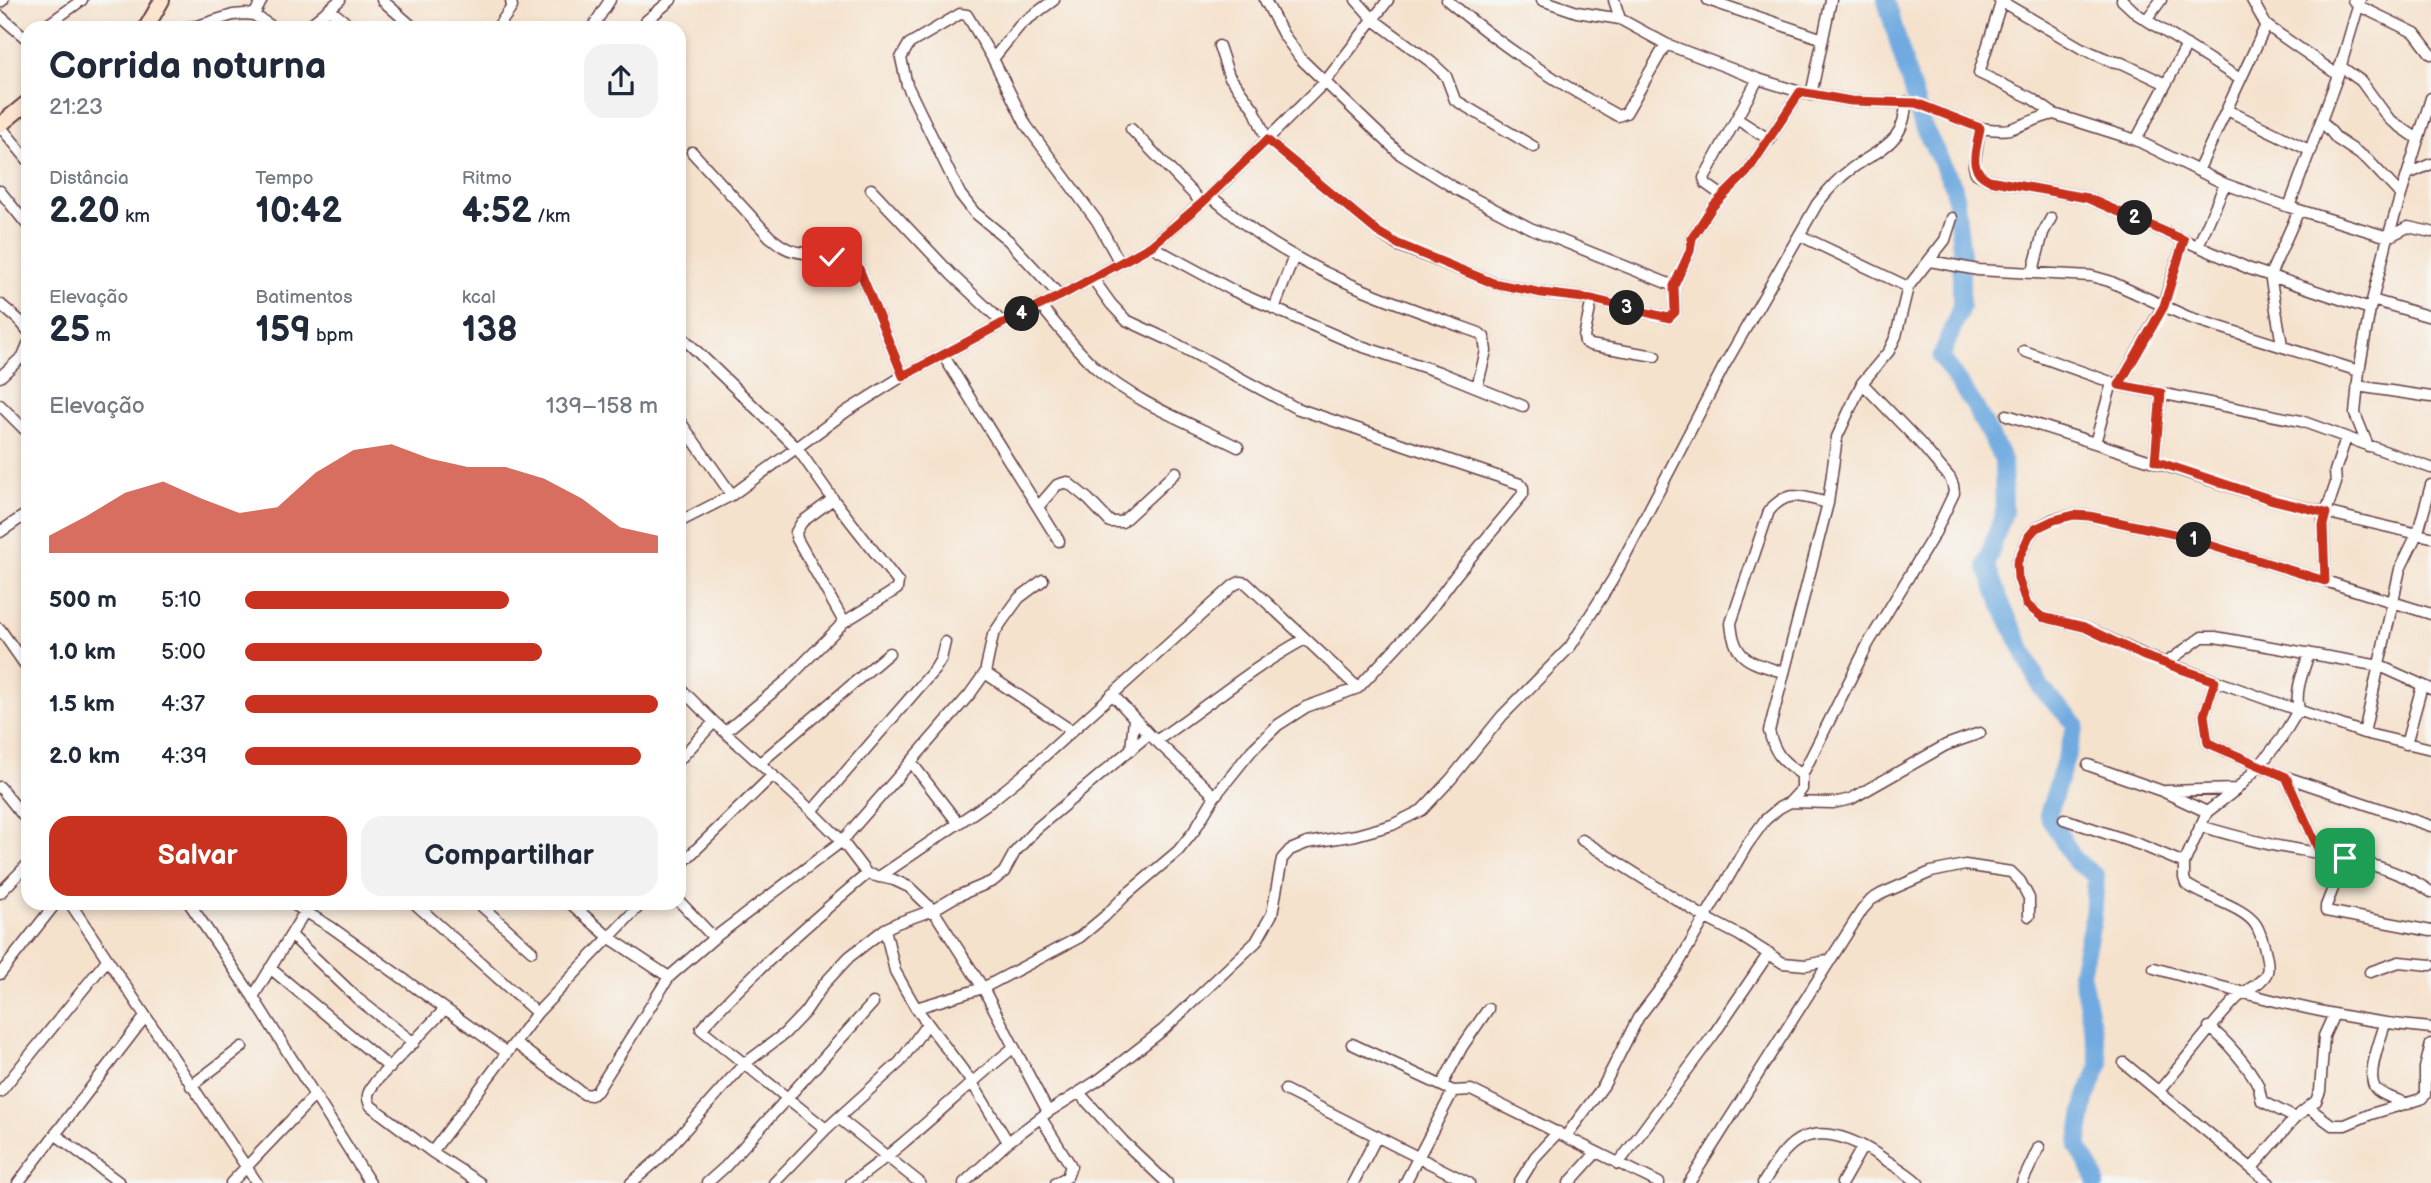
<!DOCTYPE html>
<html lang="pt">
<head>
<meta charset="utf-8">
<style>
	:root { --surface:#fff; --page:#f2f2f3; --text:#1f2937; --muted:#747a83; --accent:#c8321e }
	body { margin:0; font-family:"Balsamiq Sans",sans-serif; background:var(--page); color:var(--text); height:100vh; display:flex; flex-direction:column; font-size:26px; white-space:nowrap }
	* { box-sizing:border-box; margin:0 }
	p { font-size:23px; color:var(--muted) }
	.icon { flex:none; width:38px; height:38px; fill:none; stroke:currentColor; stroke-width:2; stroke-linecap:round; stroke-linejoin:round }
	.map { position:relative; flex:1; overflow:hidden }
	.sheet { position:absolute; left:21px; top:21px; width:665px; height:889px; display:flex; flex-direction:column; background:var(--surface); border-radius:21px; box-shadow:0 4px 10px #0003 }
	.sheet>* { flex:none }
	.pin { position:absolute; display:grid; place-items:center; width:60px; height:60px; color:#fff; margin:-30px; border-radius:14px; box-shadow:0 4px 10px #0006 }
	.km { position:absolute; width:35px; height:35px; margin:-18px; border-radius:50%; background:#222; color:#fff; font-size:19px; line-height:35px; text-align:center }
	.round { display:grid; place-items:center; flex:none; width:74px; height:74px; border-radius:21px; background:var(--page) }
	.summary { display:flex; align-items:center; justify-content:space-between; height:119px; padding:0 28px }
	h1 { font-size:38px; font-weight:800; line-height:52px }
	.stats { display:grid; grid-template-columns:repeat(3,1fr); gap:10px; height:119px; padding:7px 28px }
	.stats div { display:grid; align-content:center }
	.stats b { font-size:35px; font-weight:800 }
	.stats small { font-size:19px; font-weight:400 }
	.stats p { font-size:19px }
	.chart { height:196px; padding:14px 28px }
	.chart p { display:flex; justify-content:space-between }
	.chart svg { width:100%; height:126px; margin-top:7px; fill:var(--accent); opacity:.7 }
	.button { display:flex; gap:14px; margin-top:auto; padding:14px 28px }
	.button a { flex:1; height:80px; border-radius:21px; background:var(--accent); color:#fff; font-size:28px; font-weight:800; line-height:80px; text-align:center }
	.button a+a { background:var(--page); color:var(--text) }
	ul { padding:0 28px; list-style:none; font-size:23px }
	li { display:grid; grid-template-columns:112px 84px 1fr; align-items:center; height:52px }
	li i { height:18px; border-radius:9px; background:var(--accent) }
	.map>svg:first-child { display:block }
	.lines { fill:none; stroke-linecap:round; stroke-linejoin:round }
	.river { stroke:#6faae0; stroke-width:18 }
	.street-casing { stroke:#643c43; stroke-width:13 }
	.secondary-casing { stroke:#643c43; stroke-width:18 }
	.street { stroke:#fff; stroke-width:10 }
	.secondary { stroke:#fce5cf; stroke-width:14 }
	.route-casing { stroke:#fff; stroke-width:14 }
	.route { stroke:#c8321e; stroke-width:9 }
</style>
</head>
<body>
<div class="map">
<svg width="2431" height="1183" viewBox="0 0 2431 1183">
	<rect width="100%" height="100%" fill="#f6f6f2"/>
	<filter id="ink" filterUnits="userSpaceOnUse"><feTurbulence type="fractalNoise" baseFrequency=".0143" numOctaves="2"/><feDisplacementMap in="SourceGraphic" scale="14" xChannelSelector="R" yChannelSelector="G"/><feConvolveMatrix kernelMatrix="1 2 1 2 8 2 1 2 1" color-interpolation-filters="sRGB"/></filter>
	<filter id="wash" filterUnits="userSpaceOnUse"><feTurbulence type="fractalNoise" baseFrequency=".00686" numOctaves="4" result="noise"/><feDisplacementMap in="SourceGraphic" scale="28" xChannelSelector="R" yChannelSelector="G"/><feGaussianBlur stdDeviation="1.57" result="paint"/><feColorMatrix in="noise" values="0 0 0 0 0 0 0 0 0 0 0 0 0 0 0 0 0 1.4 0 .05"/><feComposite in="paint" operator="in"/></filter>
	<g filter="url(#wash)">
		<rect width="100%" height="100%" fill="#f5e2cd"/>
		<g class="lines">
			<path class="river" d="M1886,0l36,124 32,63 7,60v60l-20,50 33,48 29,55 1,52 -18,53 17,43 38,80 35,37 -28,90 27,46 21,15 -3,42 -12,55 19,91 -14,35 -8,47 18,33v4"/>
		</g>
	</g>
	<g filter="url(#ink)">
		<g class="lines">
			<defs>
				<path id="street" d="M382,0l32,28
					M1265,0l18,34 18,25 99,95 56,35 74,39 144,58
					M1356,0l18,20 57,42 15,14 9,24 79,47
					M1447,0c53,45 110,83 171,116l8,-3 40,-69
					M1542,0l35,12 43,7 46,25 92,35 42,13 51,9 65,2 64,25c10,1 20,3 30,1 15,-4 28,-12 44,-15l82,26 89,44 64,23 99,30 20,-10 23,5
					M1614,0l6,19
					M1708,0l115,39
					M1999,0l82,48 30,13 11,2 44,21
					M2002,0l-23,73 52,25 23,16
					M2122,0l15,14 103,65
					M2252,0l14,25 72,50
					M2353,0l6,6 56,27 16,21
					M0,2l3,-2
					M329,9l24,19
					M254,15l8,-15
					M0,16l28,24
					M2147,19l14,-19
					M43,28l39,-28
					M181,28l16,-2 36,-11 12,-1 9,1 20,13
					M306,28l34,-28
					M497,28l15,-21 -1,-7
					M592,28l18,-28
					M644,28l2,-7 25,-21
					M1219,46l10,30 25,33 13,31 111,92 19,13 97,38 48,10 50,6 77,19 6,-6 -1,-26 16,-35 2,-13 21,-32 34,-34 53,-80
					M993,59l28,-35 33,-24
					M2340,66l21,15 28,38 29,20
					M1811,95l20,-95
					M2227,110l84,41
					M1737,119l33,21
					M2322,121l15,18 30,20 33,35
					M0,126l28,34
					M1980,128l-6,38 2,7 13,7 98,18 163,71 120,40
					M1131,129l71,74
					M2136,140l51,-95
					M692,152l78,85c8,6 14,12 24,14 21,6 45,1 64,15l45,110
					M2198,171l68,-146
					M2408,174l23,-10
					M871,189l81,86 51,48
					M0,191l28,35
					M1210,196c17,13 33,28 51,40 67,45 143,70 218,97l5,4 2,14 -9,36
					M1723,196l-17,-12 -2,-6 54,-99
					M2289,207l49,-132 22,-75
					M1799,235l109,52
					M1151,246l83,45 48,21 73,32 84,28 84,34
					M2198,246l27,-62
					M1930,261l48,9 113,6 18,5 79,36 171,54
					M2033,271l10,-38 8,-15
					M1060,296l-51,-55 -35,-29 -14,-18 -53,-109 -6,-27 8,-14 51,-30 7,1 26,44 33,66 71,96 23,42
					M1592,299l-8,38 1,5 5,3 65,11
					M2372,300l59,17
					M0,304l20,17 8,10
					M1040,305c18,22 36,45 57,64 40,35 94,54 141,78
					M1274,309l20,-53
					M679,334l118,114 36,51 65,83 -1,7 -53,33 -59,60 -60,50
					M2282,345l-12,-70 29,-65
					M2024,351l95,34 182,36 130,47
					M943,355l116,186
					M0,377l23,-21 5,-12
					M2119,385l44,-79 21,-66
					M2357,386l74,11
					M0,405l25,25
					M2007,415l266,85 158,37
					M679,420l53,75
					M2095,443l17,-60
					M2368,446l-13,-32 4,-43 11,-62 18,-72 43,-139
					M2155,461l6,-68
					M833,499l-31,23 -6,10 1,7 47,83
					M1038,507l19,-22 10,-3 21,17 22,23h12l54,-50
					M679,522l53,-27 115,-84 56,-35 100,-53 57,-27 91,-50 59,-50 115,-114 63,-82
					M0,532l28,-19
					M2325,581l-2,-60 13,-38 -1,-12 11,-33
					M2431,614l-257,-80 -85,-18 -15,-1 -20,4 -19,10 -6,7 -12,27 1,15 9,27 15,12 42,10 60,28 122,44 98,34 67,16
					M0,629l28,40
					M2166,663l36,-26h13l165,29 51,23
					M1782,672c-31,-10 -48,-11 -51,-49l38,-112c19,-23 34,-14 59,-8
					M985,673l87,58
					M2215,681l-11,34 4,28 78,34 145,49
					M679,687l35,35 98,89 30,30 25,33 27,6 15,7 24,23 50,78 65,124
					M1112,694l37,40 66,62
					M2364,733l36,-164 18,-37 13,-47
					M1156,741c50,-34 95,-73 149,-102
					M2406,744l16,-58
					M1131,750l3,-31
					M679,760l35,-38
					M911,762l47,61
					M760,763l129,-110
					M2088,765l74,26 45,21
					M1802,775c-20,-14 -27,-20 -33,-44l59,-228 9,-66 25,-54 27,-32 7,-15 12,-49 37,-47 7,-22
					M2286,777l34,76
					M0,787l28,35
					M2166,791l71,-2
					M1790,802l43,1 18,-4 95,-54 34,-12
					M812,811l123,-142 6,-10 4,-17
					M2064,819l77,26 43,18
					M2200,826c28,8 55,16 83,21 49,9 106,15 148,45
					M1582,840l124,78 33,17 44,28 23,2 25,-5
					M2345,858l-19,48v5l105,20
					M679,866l94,-91
					M879,877l112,-76 31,-25 212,-191 6,-3 6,1 112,105
					M0,893l28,-29
					M679,901l35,37
					M70,903l187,280
					M189,903l64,94 117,186
					M291,903l40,24 176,126
					M414,903l123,110
					M478,903l54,48
					M570,903l40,35 59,39
					M885,929l10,42 10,18 11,19 55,73 37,61
					M291,935l67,64 56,44
					M270,968l120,100
					M2154,968c91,26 183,52 277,60
					M2370,972l29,-10 32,3
					M0,974l56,-71
					M253,997l57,-94
					M916,1008l67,-20 97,-51 24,-20 22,-22 52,-44 16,-20 21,-35 37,-46 26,-25 28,-18 52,-19 69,-74 29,-39 67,-81v-6l-3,-4 -224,-76 -129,-69 -41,-19 -15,-16 -18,-25
					M445,1009l-69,72c-6,9 -12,14 -5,25l61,46 48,31
					M2385,1024c-4,14 -21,55 -8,66 8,7 22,10 31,14
					M2209,1027c15,11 41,41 49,58 2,5 2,11 4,16l33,17
					M515,1043l69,51 7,1 6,-4 72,-114 45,-39 128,-97 128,-147 15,-21 8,-38 10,-15 16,-22 24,-18
					M1352,1044l101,47 18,-1 188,93
					M2124,1063l145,120
					M1442,1085l20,-38 26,-38
					M191,1086l51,-39
					M1285,1090l184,93
					M2159,1091c26,-30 49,-62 76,-91 9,-10 28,-16 32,-28 3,-9 -6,-39 -11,-47 -11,-18 -52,-28 -70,-41l-2,-6v-15l23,-51 30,-23 23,-24 21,-26 18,-30c-5,-18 5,-39 10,-56
					M0,1092l107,-132
					M1080,1094l43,47 44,42
					M2309,1108l23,17h13l26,-11 50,-15 4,-4v-27l6,-24
					M1041,1118l30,48 -4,11 -11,6
					M840,1119l80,64
					M826,1129l-125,-100c51,-56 108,-106 166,-155
					M55,1134l65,49
					M1566,1136l38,-51 34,-67 38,-50 71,-123 18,-25 14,-12 11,-6 12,-13v-14l66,-131 67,-111 19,-40 -1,-8 -3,-7 -30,-35 -58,-60
					M432,1152l105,-139 105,-110
					M1618,1164l96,-130 55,-81
					M2252,1168l43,-50 21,-17 4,-10 4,-55 10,-22
					M18,1183l127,-166
					M231,1183l84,-88
					M631,1183l30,-26 82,-92 41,-31 21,-22 19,-28 25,-27 36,-28 12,-6 36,-13 22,-13 38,-16 11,-9 11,-20 21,-23 113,-95
					M707,1183l18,-16 148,-164
					M774,1183l52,-54 74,-67 27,-38
					M851,1183c58,-40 107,-91 162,-135
					M964,1183l44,-41 40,-30 52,-33 63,-49 93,-88 16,-28 10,-55 8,-9 17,-7 49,-8 36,-10 30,-15 29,-31 51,-63 68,-69 43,-68 111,-213 93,-162c10,-13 20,-25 34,-35 30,-21 54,-26 55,-67
					M1353,1183l24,-47
					M1405,1183l48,-92
					M1519,1183l16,-26 23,-25
					M1569,1183l27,-30
					M1689,1183l173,-273 9,-10 10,-6 50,-22 34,-7 46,7 9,9 9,17v18
					M1763,1183c7,-10 13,-23 22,-32 26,-30 65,-14 93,4 13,9 29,17 40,28
					M1842,1183l21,-37
					M2022,1183l17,-36"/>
				<path id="secondary" d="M146,28l16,-28
					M0,125l28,-23"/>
			</defs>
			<use href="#street" class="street-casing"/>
			<use href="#secondary" class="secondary-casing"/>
			<use href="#street" class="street"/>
			<use href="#secondary" class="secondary"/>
		</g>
	</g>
	<g class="lines" filter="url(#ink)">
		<defs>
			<path id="route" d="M832,257l17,2 9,7 45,110 100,-53 57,-27 91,-50 51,-43 65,-63 111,92 20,12 95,39 49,10 50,6 77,19 6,-6 -1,-26 16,-35 2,-13 21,-32 34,-34 53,-80 51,9 65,2 64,25c-3,22 -14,41 9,52l98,18 97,42 -20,66 -45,79 42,8 -6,68 118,39 53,13 -3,12 2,56 -151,-47 -85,-18 -15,-1 -20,5 -19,9 -6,7 -12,27 1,15 9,27 15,12 42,10 60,29 71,25 -11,34 4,28 78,34 34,76 25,5"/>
		</defs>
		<use href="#route" class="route-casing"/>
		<use href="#route" class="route"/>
	</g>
</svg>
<div class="pin" style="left:2345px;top:858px;background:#1e9e55"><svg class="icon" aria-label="arrive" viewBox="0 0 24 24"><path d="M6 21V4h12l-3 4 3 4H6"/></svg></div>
<div class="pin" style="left:832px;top:257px;background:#d93025"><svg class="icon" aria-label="check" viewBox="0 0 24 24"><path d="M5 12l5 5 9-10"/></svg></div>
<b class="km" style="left:2194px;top:540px">1</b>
<b class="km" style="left:2135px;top:218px">2</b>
<b class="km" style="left:1627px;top:308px">3</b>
<b class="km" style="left:1022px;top:314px">4</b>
<section class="sheet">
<div class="summary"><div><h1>Corrida noturna</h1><p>21:23</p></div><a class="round"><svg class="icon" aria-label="share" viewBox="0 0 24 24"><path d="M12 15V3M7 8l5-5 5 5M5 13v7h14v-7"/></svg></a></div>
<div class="stats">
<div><p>Distância</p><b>2.20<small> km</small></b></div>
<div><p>Tempo</p><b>10:42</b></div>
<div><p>Ritmo</p><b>4:52<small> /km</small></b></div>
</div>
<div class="stats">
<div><p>Elevação</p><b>25<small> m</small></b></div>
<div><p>Batimentos</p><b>159<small> bpm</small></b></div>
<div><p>kcal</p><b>138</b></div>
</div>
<div class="chart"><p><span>Elevação</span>139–158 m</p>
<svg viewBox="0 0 160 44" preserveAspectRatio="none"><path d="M0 44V38L10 31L20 23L30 19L40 25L50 30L60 28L70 16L80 8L90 6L100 11L110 14L120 14L130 18L140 25L150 35L160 38V44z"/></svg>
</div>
<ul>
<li><b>500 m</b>5:10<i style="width:64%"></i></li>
<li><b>1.0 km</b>5:00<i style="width:72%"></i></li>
<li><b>1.5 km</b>4:37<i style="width:100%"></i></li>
<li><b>2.0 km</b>4:39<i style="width:96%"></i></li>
</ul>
<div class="button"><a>Salvar</a><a>Compartilhar</a></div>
</section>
</div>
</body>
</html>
